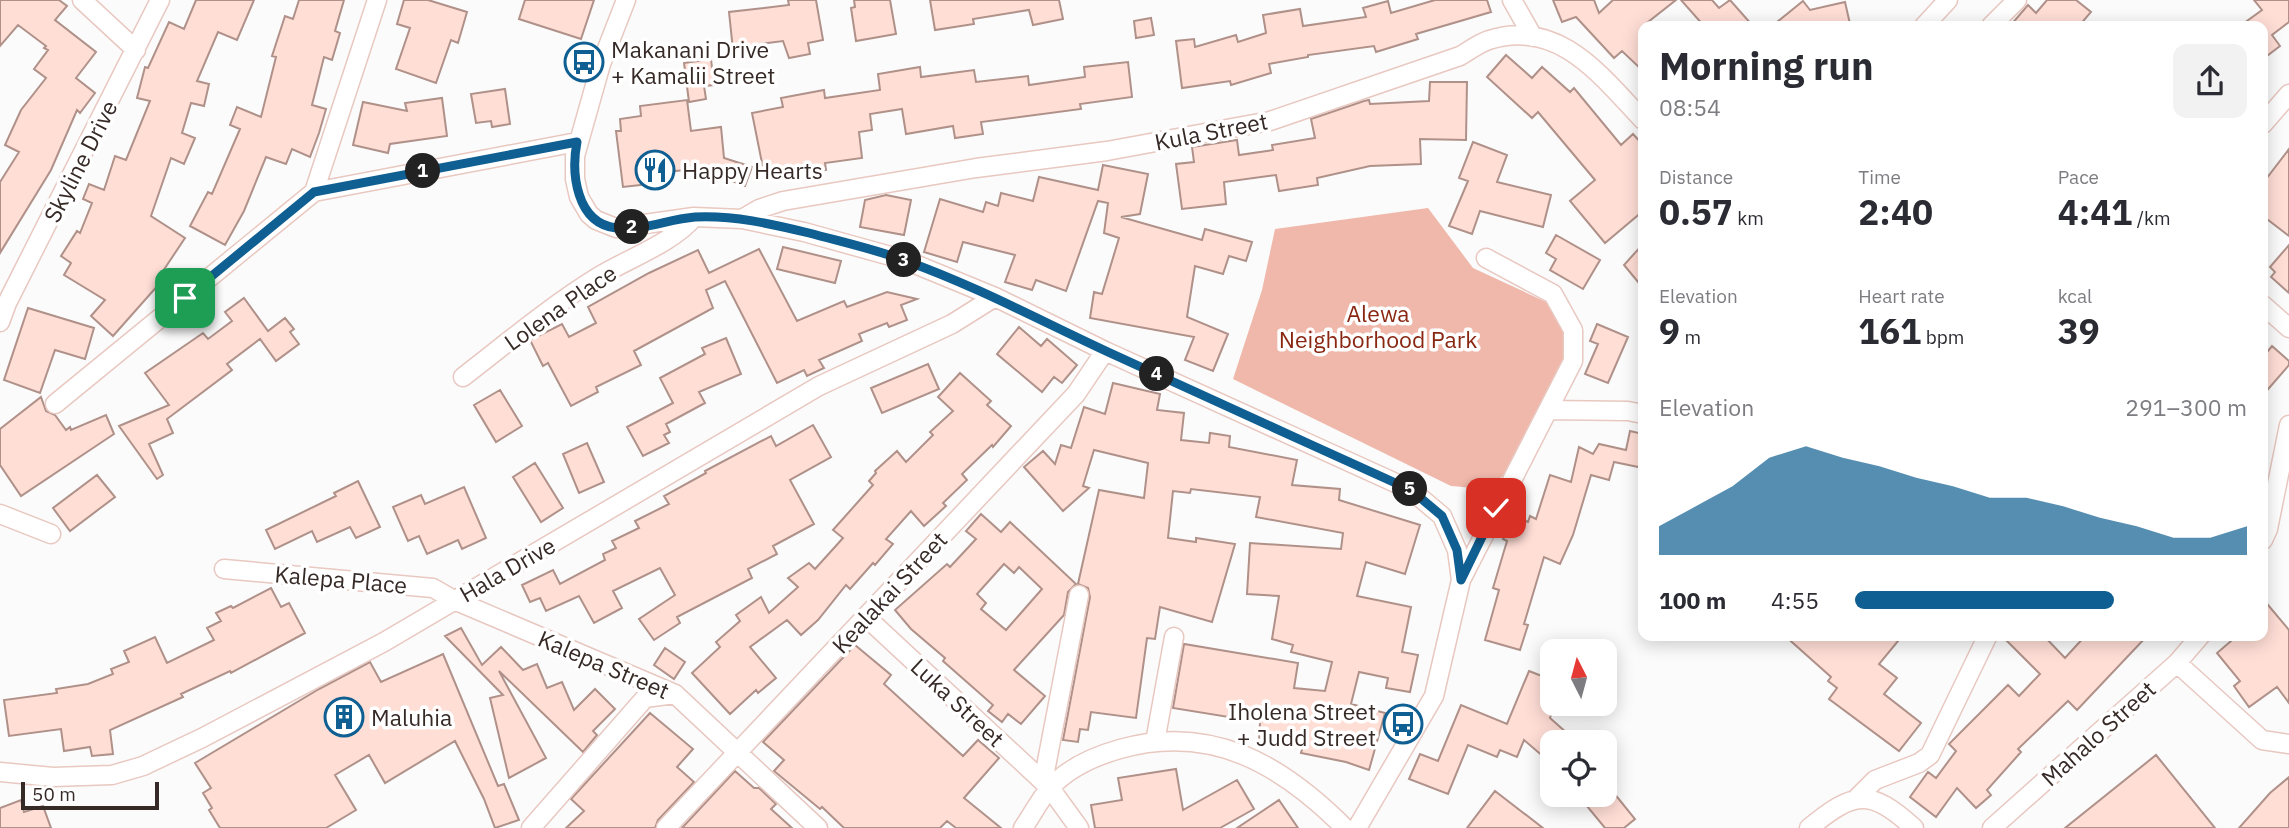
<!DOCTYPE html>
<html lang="en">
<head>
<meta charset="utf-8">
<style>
	:root { --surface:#fff; --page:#f2f2f3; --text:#2b2b33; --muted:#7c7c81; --accent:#105f92 }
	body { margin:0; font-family:"IBM Plex Sans",sans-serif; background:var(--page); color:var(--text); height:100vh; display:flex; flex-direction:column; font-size:26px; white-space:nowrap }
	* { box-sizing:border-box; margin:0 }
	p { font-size:23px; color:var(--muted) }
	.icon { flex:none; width:38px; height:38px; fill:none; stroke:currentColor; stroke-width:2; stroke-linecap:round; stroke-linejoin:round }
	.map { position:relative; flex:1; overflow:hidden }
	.panel { position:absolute; left:1638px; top:21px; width:630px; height:620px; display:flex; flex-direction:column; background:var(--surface); border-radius:14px; box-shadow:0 4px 18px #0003 }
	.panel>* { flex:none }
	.needle { width:46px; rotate:354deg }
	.buttons { position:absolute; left:1540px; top:639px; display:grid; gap:14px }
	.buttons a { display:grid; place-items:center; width:77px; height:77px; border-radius:14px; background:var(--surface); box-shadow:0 4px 18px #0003; font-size:35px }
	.scale { position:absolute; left:21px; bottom:18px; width:138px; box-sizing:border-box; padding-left:7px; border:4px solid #362a27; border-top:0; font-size:19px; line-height:24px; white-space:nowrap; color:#362a27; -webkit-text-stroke:5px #fff; paint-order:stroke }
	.pin { position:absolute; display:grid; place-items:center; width:60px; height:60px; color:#fff; margin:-30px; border-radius:14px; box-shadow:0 4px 10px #0006 }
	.km { position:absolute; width:35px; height:35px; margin:-18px; border-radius:50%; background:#222; color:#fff; font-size:19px; line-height:35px; text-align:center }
	.round { display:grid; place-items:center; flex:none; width:74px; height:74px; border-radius:14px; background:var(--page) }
	.headline { display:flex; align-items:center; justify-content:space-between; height:119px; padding:0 21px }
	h1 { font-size:38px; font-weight:700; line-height:52px }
	.figures { display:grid; grid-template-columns:repeat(3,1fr); gap:10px; height:119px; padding:7px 21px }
	.figures div { display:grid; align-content:center }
	.figures b { font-size:35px; font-weight:700 }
	.figures small { font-size:19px; font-weight:400 }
	.figures p { font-size:19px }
	.chart { height:196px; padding:14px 21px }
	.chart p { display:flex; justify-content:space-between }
	.chart svg { width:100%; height:126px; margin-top:7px; fill:var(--accent); opacity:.7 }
	ul { padding:0 21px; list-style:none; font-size:23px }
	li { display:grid; grid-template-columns:112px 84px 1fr; align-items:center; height:52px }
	li i { height:18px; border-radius:9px; background:var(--accent) }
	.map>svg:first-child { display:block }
	.green { fill:#efb8ab }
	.building { fill:#ffded6; stroke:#af9189; stroke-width:2; fill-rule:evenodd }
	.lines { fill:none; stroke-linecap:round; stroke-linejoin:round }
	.minor-casing { stroke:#e8c8c0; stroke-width:21 }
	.minor { stroke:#fff; stroke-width:18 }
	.route-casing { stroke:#fff; stroke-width:14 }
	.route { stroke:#105f92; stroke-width:9 }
	.labels { text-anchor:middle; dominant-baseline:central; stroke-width:7; stroke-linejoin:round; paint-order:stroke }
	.poi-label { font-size:23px; fill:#362a27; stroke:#fff; text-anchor:start }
	.street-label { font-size:23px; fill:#362a27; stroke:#fff }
	.park-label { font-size:23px; fill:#892712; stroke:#fff }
</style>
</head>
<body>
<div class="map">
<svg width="2289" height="828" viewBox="0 0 2289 828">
	<rect width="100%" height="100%" fill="#fbfbfb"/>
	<path class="green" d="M1428,208l45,60 84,39 14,42 -65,124c-21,19 -29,15 -55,13l-218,-107 29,-89 13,-61z"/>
	<path class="building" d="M0,0h59l8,6 -12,14 41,32 -20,26 19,15 -15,20 -3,-3 -26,60 -51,83v-71l19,-30 -14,-7 16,-35 25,-32 -12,-9 14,-19 -4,-2 2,-2 -28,-21 -18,21z
		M196,0h58l-17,40 -19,-8 -21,49 12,3 -5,22 -13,-3 -9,30 13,5 -11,26 -13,-6 -20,58 34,22 -28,42 3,3 -47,53 -22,-20 14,-16 -41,-25 7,-12 -10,-7 16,-25 3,2 12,-30 -9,-4 6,-15 15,6 11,-34 11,4 24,-59 -13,-3 8,-31 3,1 21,-46 15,7z
		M299,0h45l-9,31 5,2 -8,27 -8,-3 -12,48 14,4 -7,24 -9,24 -18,-8 -6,15 -20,-7 -22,54 -19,34 -35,-19 18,-34 4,2 28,-65 -10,-4 7,-18 24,10 15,-60 -4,-1 13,-40 8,3z
		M404,0h24l39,12 -9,31 -7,-3 -15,43 -40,-14 14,-41 -13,-4z
		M525,0h69l-13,39 -62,-20z
		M788,0h28l7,40 -15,3 2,11 -21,4 -6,-17 -30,4v2l-20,3 -4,-38 60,-7z
		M854,0h36l6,34 -40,7 -5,-33 4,-1z
		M930,0h129l4,19 -30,6 -4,-15 -56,9 1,5 -39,6z
		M1435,0h52l4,12 -75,22 2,5 -42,13 -2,-6 -66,9v2l-39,7 2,9 -40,12 -1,-4 -48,7 -6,-47 18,-2 1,8 41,-12 2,7 28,-9 -3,-18 37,-6 3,17 63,-9 -3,-9 25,-7 3,12z
		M1553,0h41l5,13 14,-13h63l-33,26v45l-21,-20 -8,7 -38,-41 -14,5z
		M1681,0h31l7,8 11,-8 23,26h-49z
		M2047,0h29l15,12 -12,14h-69l18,-21 8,8z
		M2254,0h35v22l-17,13 8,11 -17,13v-33h-23l22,-16z
		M1803,1l7,9 35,-8 5,22 -10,2h-68z
		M1151,18l3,17 -18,3 -2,-17z
		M1506,55l26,23 10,-11 28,25 4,-4 47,57 12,-11 10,11v66l-38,32 -35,-42 25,-21 -57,-68 -6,6 -45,-41z
		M711,59l3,26 -10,1 2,13 -17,3 -5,-39z
		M1128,62l4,35 -52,7 1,5 -100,13 2,12 -28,4 -2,-12 -47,8 -4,-25 -32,5 2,16 -13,2 3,26 -37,5 1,7 -16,2 -1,-6 -3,1 -1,-3 -41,9 -12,-60 31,-6 -2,-9 43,-8 1,8 55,-8 -2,-16 42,-7 1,10 53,-7 2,12 52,-6 1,9 56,-8 -1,-10z
		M1430,82h37l-1,58 -46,-1 1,25 -51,2 -53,12 1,7 -39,6 -3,-16 -52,7 2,22 -44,5 -6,-45 18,-2 -2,-15 45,-7 2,15 34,-5 -1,-5 43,-7 -4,-19 53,-18 5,-1 1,4 59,-3z
		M505,89l5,35 -18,3 -1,-6 -15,2 -5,-29z
		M442,98l5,38 -57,8 -2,9 -35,-8 10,-43 44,9 -2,-8z
		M687,100l4,31 30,-4 3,31 28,9 -7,19 -19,-7 3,-11 -23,4 -1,-4 -39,4 1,10 -44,5 -7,-56h5l-1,-12 21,-3 -1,-10z
		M1473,142l34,13 -10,27 54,13 -8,32 -63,-16 -8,23 -23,-8 19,-45 -9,-3z
		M2289,149v87l-26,-20v-33z
		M1103,165l45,9 -8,40 -19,3 81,23 3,-11 47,13 -6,19 -17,-5 -6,18 -28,-8 -8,51 41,17 -15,37 -28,-11 9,-23 -104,-19 4,-26 8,2 17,-56 -15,-5 4,-30 -10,-2 -32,90 -30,-11 -4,10 -27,-8 10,-27 -52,-13 -6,20 -33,-10 16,-53 43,13 3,-10 12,4 3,-13 32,8 6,-24 59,13z
		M886,195l25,5 -7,35 -44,-8 5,-27z
		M1556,235l44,25 -17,29 -33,-19 6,-11 -10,-6z
		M1643,244v44l-19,-23z
		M2289,245v48l-18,-16 4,-5 -5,-5z
		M783,247l58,14 -6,22 -58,-14z
		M759,249l38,72 47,-20 3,6 40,-15 30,7 -16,6 6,15 -18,7 -2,-4 -28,11 3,7 -43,19 5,8 -17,8 -3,-6 -27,13 -52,-102 -19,9 7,18 -79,43 7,14 -45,22 2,5 -27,14 -23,-43 -5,3 -13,-26 32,-16 7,13 27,-14 -8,-16 61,-34 49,-23 11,23z
		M244,298l24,33 17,-13 9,11 -4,3 9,12 -23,17 -16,-22 -33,25 5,6 -65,49 6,14 -24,11 14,31 -6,4 -38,-53 50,-21 -24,-32 58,-40 5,6 24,-18 -7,-9z
		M28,308l66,20 -9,31 -30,-9 -15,43 -36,-13z
		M1597,324l31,13 -20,46 -23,-9 13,-30 -8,-3z
		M1019,327l22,19 6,-7 30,26 -15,18 -8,-6 -12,15 -45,-38z
		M726,338l15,36 -42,18 6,11 -39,21 4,8 -6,3 5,8 -26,13 -16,-29 46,-24 -13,-25 45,-24 -3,-6z
		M2272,346l17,15v4l-26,30v-38z
		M928,364l11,25 -57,24 -11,-25z
		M960,373l31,28 -4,4 24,21 -18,21 -1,-2 -30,29 5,6 -24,23 3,3 -22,20 -13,-15 -25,28 7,5 -18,21 -2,-2 -23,26 -4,-4 -28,35 -17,15 -14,-15 -37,27 26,31 -18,15 -2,-3 -26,24 -38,-41 28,-26 -4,-5 24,-21 -4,-6 25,-18 8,16 29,-26 -10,-9 21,-15 6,6 28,-31 -10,-8 40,-45 -4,-4 7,-8 -1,-2 22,-20 9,11 27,-27 -3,-3 23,-21 -15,-14z
		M1113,383l47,11 -3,16 27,3 -3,27 28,3 1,-10 20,3 -1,11 68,13 -5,25 48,4 -1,11 81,25 -15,49 -39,-12 -9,34 54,11 -9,45 16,3 -8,37 -24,-4 2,-10 -29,-6 -8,32 34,9 -16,57 -23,-8 -45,-9 2,-7 -44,-4 1,-20 -87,-14 11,-64 114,19 -4,25 31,3 7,-29 -41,-10 2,-7 -21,-6 7,-43 -32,-2 3,-51 91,6 2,-16 -87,-16 4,-20 -69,-8 -1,4 -17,-2 -5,47 28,4v-4l39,6 -23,78 -52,-15 -5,32 -8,-1 -11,80 -45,-6 -3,18 -8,-1 -2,13 -15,-2 27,-143 -2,-9 -10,-4 21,-94 45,8 4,-35 -54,-13 -11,36 6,2 -26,23 -39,-44 19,-16 12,13 6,-19 10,3 13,-41 21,7z
		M500,390l22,36 -26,16 -22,-37z
		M41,397l5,14 9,4 11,15 4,-3 1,3 35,-15 8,19 -93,62 -21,-31v-36z
		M813,425l18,32 -41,23 24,44 -41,22 4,8 -29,15 4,9 -75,39 3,6 -26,17 -15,-21 36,-24 -15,-27 -47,23 9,17 -28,15 -15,-27 -33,15 -6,-13 -10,4 -8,-17 31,-15 7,14 45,-24 -2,-6 13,-6 -4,-7 27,-13 -4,-7 34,-17 -5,-8 42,-23 -1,-2 66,-35 5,10z
		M1630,431l13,3v34l-29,-6 -5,18 -18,-5 -18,60 -13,29 -16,-7 -20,67 4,1 -8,25 -35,-10 14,-50 -6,-2 14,-47 -4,-2 10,-23 15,6 2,-6 6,3 14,-44 21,7 8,-35 14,7 6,-10 27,6z
		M587,443l17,39 -25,11 -16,-39z
		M535,463l28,45 -22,14 -28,-45z
		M97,475l18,22 -45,34 -17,-23z
		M358,481l22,46 -24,11 -6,-11 -33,15 -5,-11 -37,18 -9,-19 70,-34 -2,-3z
		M464,487l22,51 -24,11 -4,-9 -31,14 -8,-18 -11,5 -15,-34 28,-12 4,9z
		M981,514l20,18 9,-10 66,62 -8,8 -4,23 -50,55 31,26 -24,28 -13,-10 -6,8 -14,-11 5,-6 -50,-44 2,-3 -34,-29 -16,-19 52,-46 3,3 26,-28 -10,-8zM1004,564l10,9 5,-6 23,22 -36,41 -25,-21 5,-6 -9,-9z
		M271,588l10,19 8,-4 16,30 -74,40 -1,-2 -49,23 2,3 -73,33 3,24 -21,2 -2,-9 -26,4 -3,-22 -52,7 -5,-36 53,-7 -1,-4 32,-5 25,-10 -2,-5 18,-7 -5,-11 31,-14 12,26 47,-23 -7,-12 14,-7 -5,-8 15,-7 2,2z
		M2263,599l26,31v73l-12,-16 -28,20 -15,-21 6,-5 -23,-28 21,-18h25z
		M461,628l21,37 19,-18 22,23 14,-6 10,24 15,-6 12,28 21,-21 20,20 -22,22 4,4 -14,17 -84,-81 47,87 -37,20 -19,-80 13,-3 -58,-59z
		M1784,635h119l-24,29 18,14 -13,16 37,29 -22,28 -70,-52 8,-11 -9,-7 3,-4z
		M2001,635h42l22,23 21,-23h62l-71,75 -9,-9 -50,48 3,3 -34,38 4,5 -15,13 -19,-20 -21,29 -26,-20 18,-25 8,6 20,-27 -7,-7 59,-59 11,11 21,-22z
		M855,645l36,30 -7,9 79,72 15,-16 21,18 -35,40 37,30h-45l-9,-7 -7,7h-96l-22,-21 -2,2 -46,-38 10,-11 -21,-18z
		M665,648l20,14 -11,17 -20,-14z
		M443,654l55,132 6,-2 15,36 -24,8 -11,-29 -29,-58 -70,42 -16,-28 -34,20 21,35 -30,18h-106l-11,-18 3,-2 -9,-15 8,-5 -16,-25 124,-74 51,-27 11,20z
		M1529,671l23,9v32l-2,6 27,24h-25v22l-28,-24 -7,17 -17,-7 -3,7 -29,-12 -20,49 -39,-15 11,-25 18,7 23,-56 46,19z
		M650,713l43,36 -16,18 17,15 -36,38 -3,8h-89l18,-17 -13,-12z
		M2156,755l59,73h-150z
		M1176,769l7,41 54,-30 17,29 -34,19h-125l-4,-23 31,-5 -4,-22z
		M735,771l19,17h5l17,16 -5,5 21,19h-110z
		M2289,777v51h-50l31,-35z
		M1605,782l30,37 -11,9h-19l-28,-34h28z
		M1495,791l48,37h-76z
		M21,800l3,12 19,-6 8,22h-51v-20z
		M1279,800l19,28h-61z"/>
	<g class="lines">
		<defs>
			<path id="minor" d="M82,0l54,50
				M626,0l-25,64 -26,92v23l4,18 10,17 7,6 20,8 78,-11 48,2 62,13 101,28 90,37 110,54 306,139 31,26 15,34 4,30
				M1512,0l21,37
				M1924,26l24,-26
				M1991,26l26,-26
				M2263,124l26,-30
				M314,192l63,-192
				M742,219l17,-10 24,-8 193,-33 131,-17 163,-30 190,-65c9,-5 19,-13 29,-16 70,-22 112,36 154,80
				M2263,305l26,23
				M0,322l7,-19 153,-303
				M463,377c44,-34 88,-71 135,-100 29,-18 75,-34 96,-60
				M55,404l259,-212 263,-50
				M1549,410l79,1 15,3
				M0,514l51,20
				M2263,540l5,-11 21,-104
				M224,569l209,19 21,12 221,94 143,134
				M866,617l184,171 29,40
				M2177,663l85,77 27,4
				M1155,742l19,-105
				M0,772l53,5 59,-2 31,-9 59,-28 182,-96 435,-256 133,-62 43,-27
				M1043,782l36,-187
				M1856,799l19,-19 44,-17 11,-8 57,-118
				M531,828l114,-130 30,-4
				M666,828l410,-434 29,-43
				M1023,828c9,-13 17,-29 27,-40 18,-20 45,-32 70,-39 92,-26 162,16 225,79
				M1357,828l77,-132 27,-116 112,-219v-31l-20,-36 -67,-36
				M1809,828c45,-37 61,-40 105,0
				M1992,828l185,-165 24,-28"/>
		</defs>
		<use href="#minor" class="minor-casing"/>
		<use href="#minor" class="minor"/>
	</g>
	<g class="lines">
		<defs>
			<path id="route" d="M185,298l129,-106 263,-50c-6,31 -1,81 39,86 26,3 53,-9 79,-11 38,-2 77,7 114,16 33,9 66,16 97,28 70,25 135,60 202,91 101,47 202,92 303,138l31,26 15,34 4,30 35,-72"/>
		</defs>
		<use href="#route" class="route-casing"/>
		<use href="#route" class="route"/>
	</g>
	<defs>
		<symbol id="bus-ring" viewBox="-11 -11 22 22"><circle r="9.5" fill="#fff" stroke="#105f92" stroke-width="1.5"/><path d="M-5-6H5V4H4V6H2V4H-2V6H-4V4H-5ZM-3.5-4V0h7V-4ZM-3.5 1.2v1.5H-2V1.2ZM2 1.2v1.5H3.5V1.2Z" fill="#105f92"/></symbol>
		<symbol id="restaurant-ring" viewBox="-11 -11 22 22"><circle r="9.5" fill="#fff" stroke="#105f92" stroke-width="1.5"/><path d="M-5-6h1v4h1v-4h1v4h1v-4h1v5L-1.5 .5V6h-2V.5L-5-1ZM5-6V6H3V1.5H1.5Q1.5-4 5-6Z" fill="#105f92"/></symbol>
		<symbol id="building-ring" viewBox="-11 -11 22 22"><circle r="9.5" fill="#fff" stroke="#105f92" stroke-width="1.5"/><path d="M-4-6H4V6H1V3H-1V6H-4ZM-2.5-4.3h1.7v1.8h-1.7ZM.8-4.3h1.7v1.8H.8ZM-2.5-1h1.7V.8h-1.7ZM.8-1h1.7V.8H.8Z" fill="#105f92"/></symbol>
	</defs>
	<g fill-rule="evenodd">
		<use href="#bus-ring" x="562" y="40" width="44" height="44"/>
		<use href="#restaurant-ring" x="633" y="148" width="44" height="44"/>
		<use href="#building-ring" x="322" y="695" width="44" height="44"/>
		<use href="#bus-ring" x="1381" y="702" width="44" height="44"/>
	</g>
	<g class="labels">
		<g class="poi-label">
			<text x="611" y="49">Makanani Drive<tspan x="611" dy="26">+ Kamalii Street</tspan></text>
			<text x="682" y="170">Happy Hearts</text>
			<text x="1376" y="711" text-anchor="end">Iholena Street<tspan x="1376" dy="26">+ Judd Street</tspan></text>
			<text x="371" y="717">Maluhia</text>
		</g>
		<g class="street-label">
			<text transform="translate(1211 131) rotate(-11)">Kula Street</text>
			<text transform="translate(80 161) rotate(-63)">Skyline Drive</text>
			<text transform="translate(560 307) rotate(-35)">Lolena Place</text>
			<text transform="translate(507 569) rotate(-30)">Hala Drive</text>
			<text transform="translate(341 579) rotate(5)">Kalepa Place</text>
			<text transform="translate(889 592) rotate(-47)">Kealakai Street</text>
			<text transform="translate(604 664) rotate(23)">Kalepa Street</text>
			<text transform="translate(958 702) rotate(43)">Luka Street</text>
			<text transform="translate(2098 733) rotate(-42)">Mahalo Street</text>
		</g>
		<g class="park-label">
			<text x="1378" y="313">Alewa<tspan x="1378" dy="26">Neighborhood Park</tspan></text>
		</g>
	</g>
</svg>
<div class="buttons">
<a><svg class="needle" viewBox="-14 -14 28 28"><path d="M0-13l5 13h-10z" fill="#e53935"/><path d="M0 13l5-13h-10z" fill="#7c7c81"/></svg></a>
<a><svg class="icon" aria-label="locate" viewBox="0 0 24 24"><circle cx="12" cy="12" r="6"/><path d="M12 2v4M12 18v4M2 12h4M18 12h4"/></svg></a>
</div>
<div class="scale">50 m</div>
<div class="pin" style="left:185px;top:298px;background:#1e9e55"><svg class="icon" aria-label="arrive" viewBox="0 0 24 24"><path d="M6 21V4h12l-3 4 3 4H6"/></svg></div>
<div class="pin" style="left:1496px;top:508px;background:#d93025"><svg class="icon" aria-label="check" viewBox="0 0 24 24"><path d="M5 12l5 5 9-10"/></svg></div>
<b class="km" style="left:423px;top:171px">1</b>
<b class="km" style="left:632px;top:227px">2</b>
<b class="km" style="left:904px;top:260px">3</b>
<b class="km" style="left:1157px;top:374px">4</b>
<b class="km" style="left:1410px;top:489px">5</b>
<section class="panel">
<div class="headline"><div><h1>Morning run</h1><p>08:54</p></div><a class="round"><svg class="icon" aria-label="share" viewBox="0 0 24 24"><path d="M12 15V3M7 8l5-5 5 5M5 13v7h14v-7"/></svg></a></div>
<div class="figures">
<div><p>Distance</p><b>0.57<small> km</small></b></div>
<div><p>Time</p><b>2:40</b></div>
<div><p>Pace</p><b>4:41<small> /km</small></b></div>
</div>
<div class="figures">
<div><p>Elevation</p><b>9<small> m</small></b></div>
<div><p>Heart rate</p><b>161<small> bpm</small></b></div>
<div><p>kcal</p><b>39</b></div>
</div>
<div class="chart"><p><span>Elevation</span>291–300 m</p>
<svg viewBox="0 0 160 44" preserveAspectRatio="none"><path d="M0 44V34L10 27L20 20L30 10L40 6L50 10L60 13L70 17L80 20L90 24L100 24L110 27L120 31L130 34L140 38L150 38L160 34V44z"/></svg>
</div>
<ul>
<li><b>100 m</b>4:55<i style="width:66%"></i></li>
</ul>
</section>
</div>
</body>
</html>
